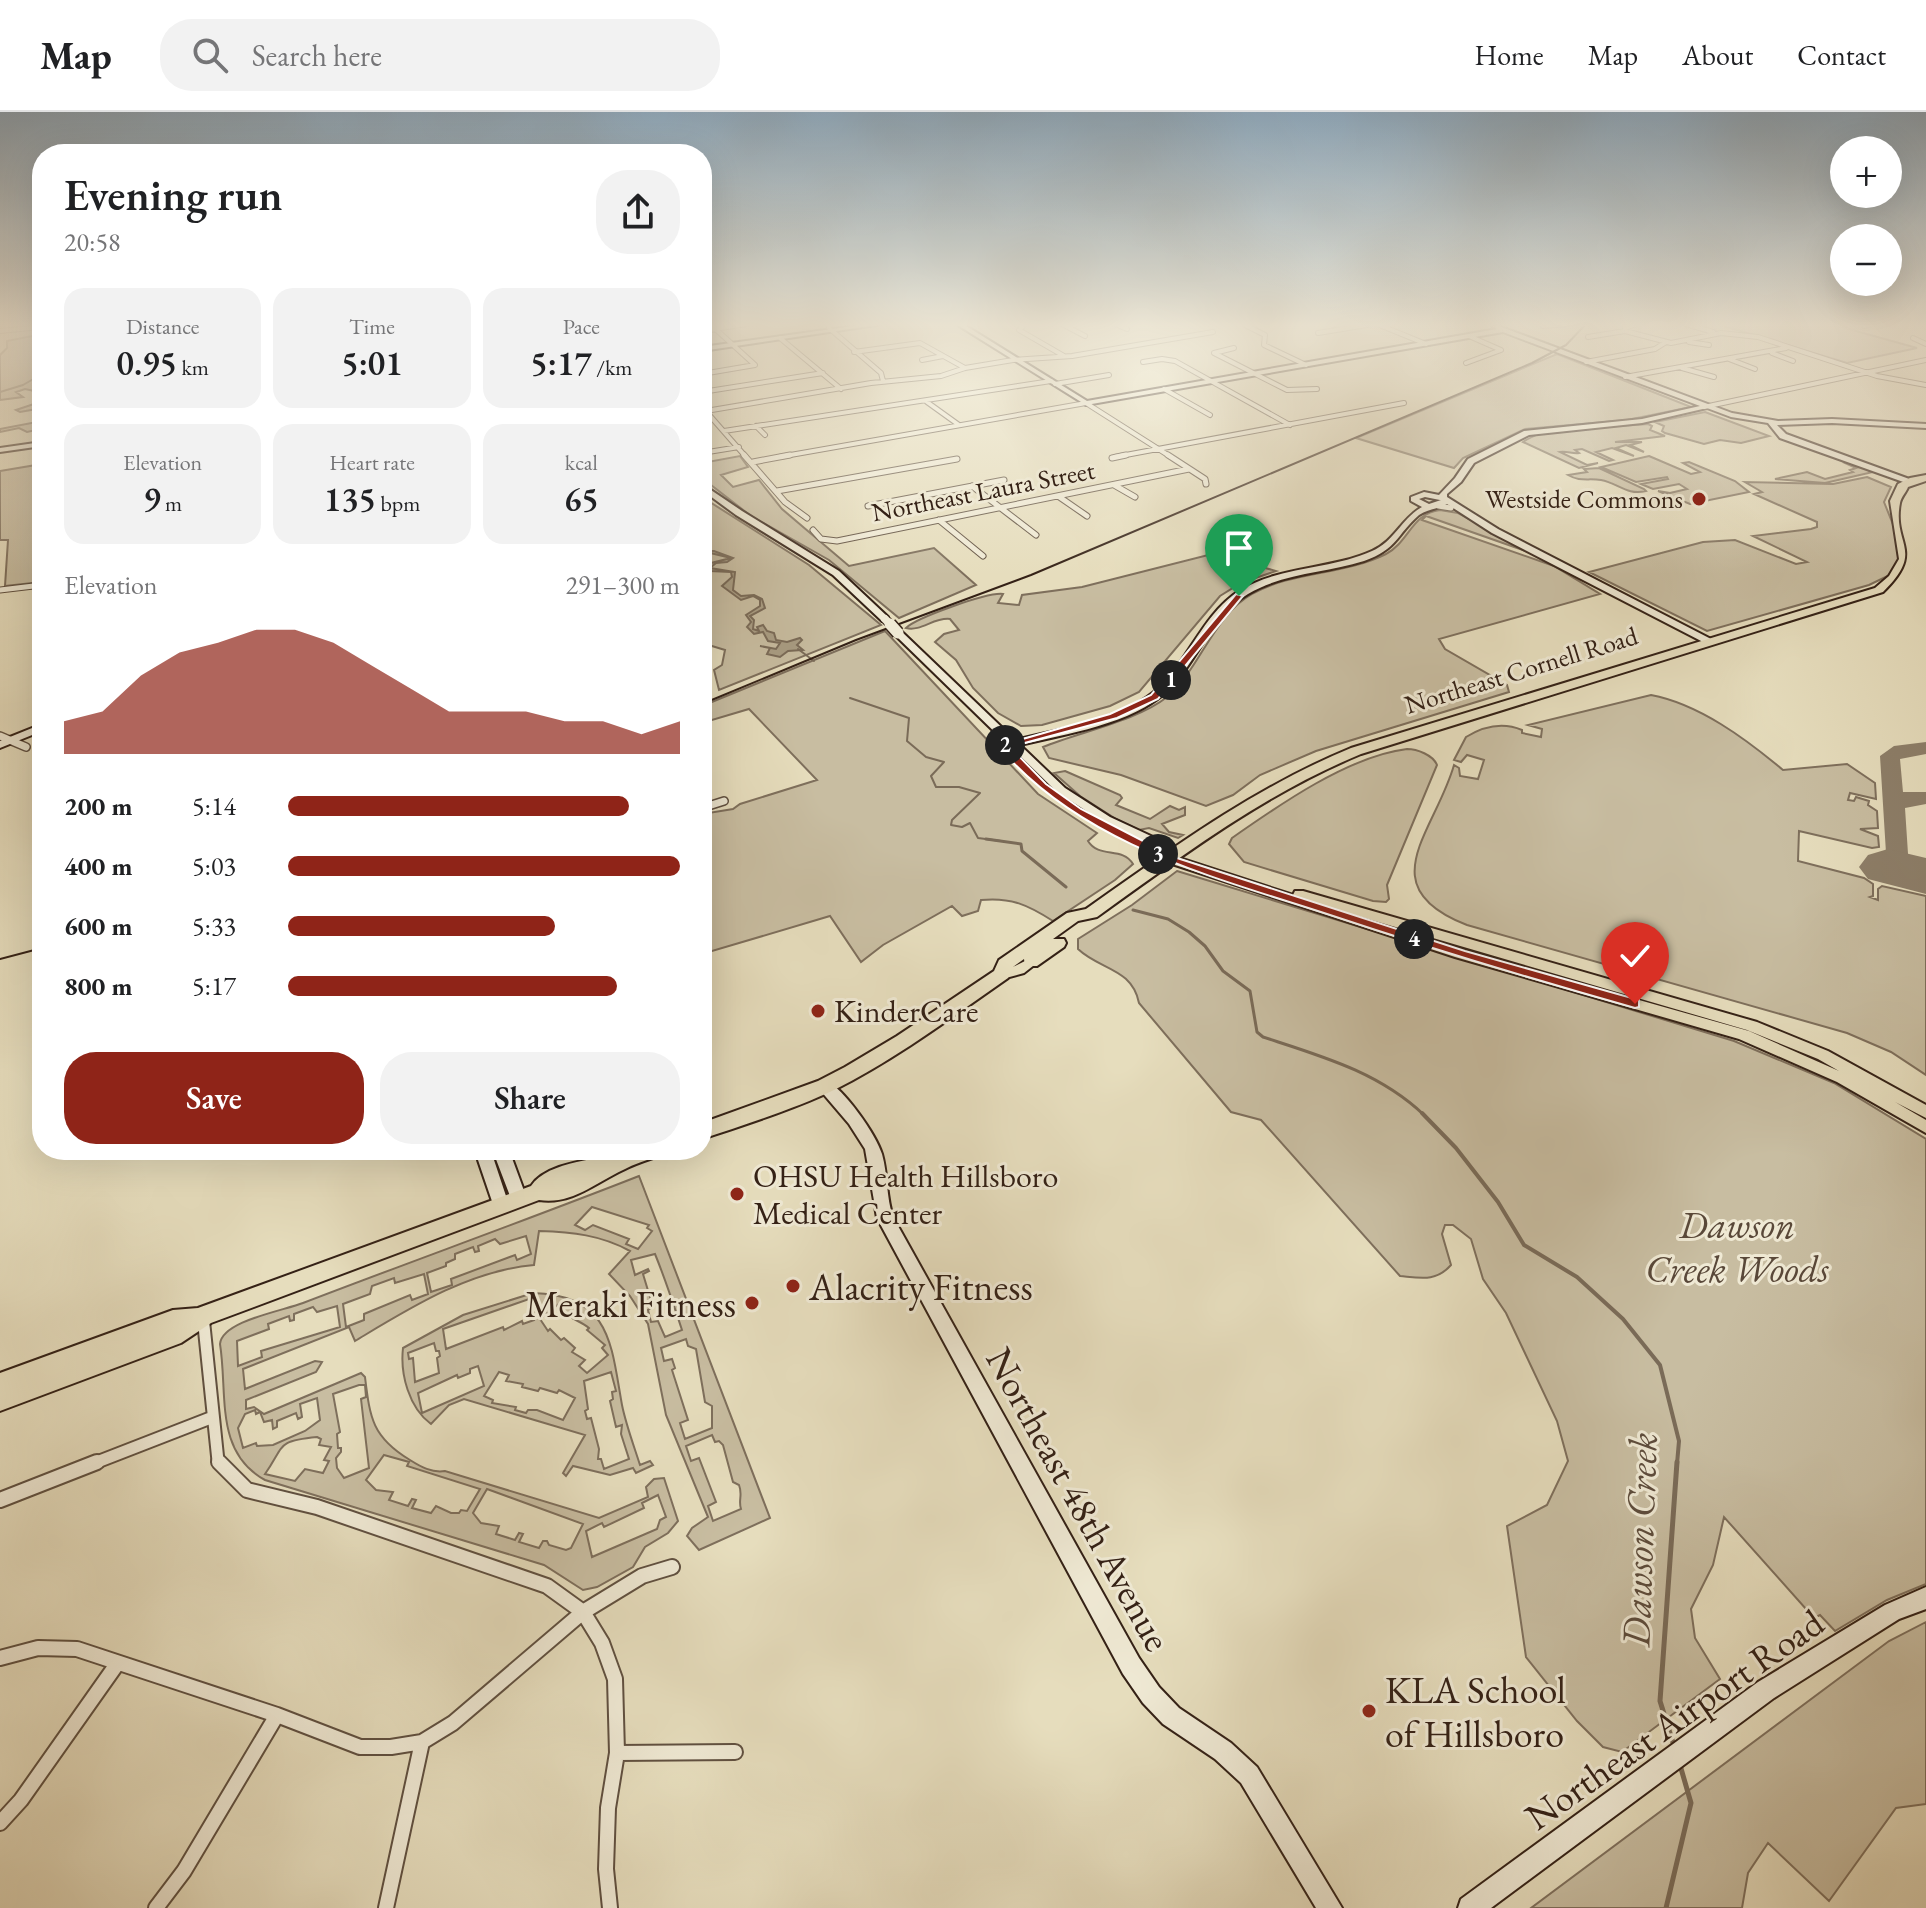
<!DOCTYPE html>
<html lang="en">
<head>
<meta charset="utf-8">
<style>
	:root { --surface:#fff; --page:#f2f2f2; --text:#202124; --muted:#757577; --line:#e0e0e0; --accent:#8f2418 }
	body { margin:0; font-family:"EB Garamond",serif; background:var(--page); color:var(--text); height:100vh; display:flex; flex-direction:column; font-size:30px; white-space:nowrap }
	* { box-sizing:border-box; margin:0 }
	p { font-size:26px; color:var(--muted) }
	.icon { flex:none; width:44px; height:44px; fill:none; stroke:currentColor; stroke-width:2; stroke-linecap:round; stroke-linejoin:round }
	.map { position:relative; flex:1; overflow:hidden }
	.details { position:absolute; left:32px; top:32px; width:680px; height:1016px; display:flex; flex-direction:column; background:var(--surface); border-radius:32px; box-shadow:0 8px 32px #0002 }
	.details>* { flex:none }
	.fabs { position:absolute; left:1830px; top:24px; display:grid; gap:16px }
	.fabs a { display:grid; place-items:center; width:72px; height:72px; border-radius:50%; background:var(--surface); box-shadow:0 8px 32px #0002; font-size:40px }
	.pin { position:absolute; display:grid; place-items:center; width:68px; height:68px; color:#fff; margin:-82px -34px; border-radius:50% 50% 50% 0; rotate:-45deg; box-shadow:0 0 8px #0007 }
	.pin .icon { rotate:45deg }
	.km { position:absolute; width:40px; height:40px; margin:-20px; border-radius:50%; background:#222; color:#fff; font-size:22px; line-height:40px; text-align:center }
	.round { display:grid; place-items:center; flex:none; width:84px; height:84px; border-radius:32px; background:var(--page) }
	.head { display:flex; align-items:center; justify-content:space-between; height:136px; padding:0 32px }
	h1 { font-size:44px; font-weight:600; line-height:60px }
	.figures { display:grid; grid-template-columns:repeat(3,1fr); gap:12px; height:136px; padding:8px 32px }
	.figures div { display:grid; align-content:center; border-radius:20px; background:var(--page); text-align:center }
	.figures b { font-size:34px; font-weight:600 }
	.figures small { font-size:22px; font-weight:400 }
	.figures p { font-size:22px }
	.chart { height:224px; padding:16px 32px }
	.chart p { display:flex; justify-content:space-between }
	.chart svg { width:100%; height:144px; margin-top:8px; fill:var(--accent); opacity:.7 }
	.button { display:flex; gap:16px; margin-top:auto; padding:16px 32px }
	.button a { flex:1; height:92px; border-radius:32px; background:var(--accent); color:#fff; font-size:32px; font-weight:600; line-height:92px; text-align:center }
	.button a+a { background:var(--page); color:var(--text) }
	ul { padding:0 32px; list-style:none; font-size:26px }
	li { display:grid; grid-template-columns:128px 96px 1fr; align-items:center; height:60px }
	li i { height:20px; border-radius:10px; background:var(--accent) }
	header { display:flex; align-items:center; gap:48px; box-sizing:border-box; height:112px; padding:0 40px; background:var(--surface); border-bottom:2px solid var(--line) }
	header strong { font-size:38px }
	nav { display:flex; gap:44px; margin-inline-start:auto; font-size:28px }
	.search { width:560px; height:72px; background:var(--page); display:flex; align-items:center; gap:20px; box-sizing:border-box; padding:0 28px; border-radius:32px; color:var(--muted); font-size:30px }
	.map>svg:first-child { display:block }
	.green { fill:#c8bda1; stroke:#7e6f5c; stroke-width:2; fill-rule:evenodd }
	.water { fill:#a99d84; stroke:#7a6b58; stroke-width:2 }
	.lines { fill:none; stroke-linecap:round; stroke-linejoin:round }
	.stream-far3 { stroke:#7a6b58; stroke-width:2 }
	.stream-far2 { stroke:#7a6b58; stroke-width:3 }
	.stream-far1 { stroke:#7a6b58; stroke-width:4 }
	.stream { stroke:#7a6b58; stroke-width:5 }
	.taxiway { fill:#8d7f6a; fill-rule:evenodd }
	.runway { fill:#8d7f6a; fill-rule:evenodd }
	.street-far4-casing { stroke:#605040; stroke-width:6 }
	.street-far3-casing { stroke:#605040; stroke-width:7 }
	.street-far2-casing { stroke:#605040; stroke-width:10 }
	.street-far1-casing { stroke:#605040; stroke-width:15 }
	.street-casing { stroke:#605040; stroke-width:18 }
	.secondary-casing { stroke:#342116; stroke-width:4 }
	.primary-casing { stroke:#342116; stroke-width:4 }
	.highway-casing { stroke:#342116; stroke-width:4 }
	.street-far4 { stroke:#efe9d4; stroke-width:4 }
	.street-far3 { stroke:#efe9d4; stroke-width:5 }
	.street-far2 { stroke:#efe9d4; stroke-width:7 }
	.street-far1 { stroke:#efe9d4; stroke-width:11 }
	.street { stroke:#efe9d4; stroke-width:14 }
	.secondary { fill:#efe9d4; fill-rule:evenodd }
	.primary { fill:#e6ddbd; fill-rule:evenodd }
	.highway { fill:#e6ddbd; fill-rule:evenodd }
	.tram { stroke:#342116; stroke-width:2 }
	.secondary-bridge-far1-casing { stroke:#342116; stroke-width:10; stroke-linecap:butt }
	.secondary-bridge-casing { stroke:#342116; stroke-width:14; stroke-linecap:butt }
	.secondary-bridge-far1 { stroke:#efe9d4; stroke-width:8 }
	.secondary-bridge { stroke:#efe9d4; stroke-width:11 }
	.route { fill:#8f2418; stroke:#fff; stroke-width:2 }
	.poi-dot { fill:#8f2418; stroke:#efe9d4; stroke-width:3 }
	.labels { text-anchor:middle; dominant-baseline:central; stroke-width:6; stroke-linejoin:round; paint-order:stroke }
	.far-street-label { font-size:26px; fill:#342116; stroke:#efe9d4 }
	.far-poi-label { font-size:26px; fill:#342116; stroke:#efe9d4; text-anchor:end }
	.poi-label { font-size:32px; fill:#342116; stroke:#efe9d4; text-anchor:start }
	.near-park-label { font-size:38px; font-style:italic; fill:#594839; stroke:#efe9d4 }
	.near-poi-label { font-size:38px; fill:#342116; stroke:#efe9d4; text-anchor:start }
	.near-street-label { font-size:38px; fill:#342116; stroke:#efe9d4 }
	.near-water-label { font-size:40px; font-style:italic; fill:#5d4c3c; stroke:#efe9d4 }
</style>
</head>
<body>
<header>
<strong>Map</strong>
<div class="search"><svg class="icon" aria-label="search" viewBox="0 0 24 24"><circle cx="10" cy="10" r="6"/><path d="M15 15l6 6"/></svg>Search here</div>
<nav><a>Home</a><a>Map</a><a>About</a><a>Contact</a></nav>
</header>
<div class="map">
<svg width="1926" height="1796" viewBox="0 0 1926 1796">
	<rect width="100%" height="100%" fill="#e6ddbd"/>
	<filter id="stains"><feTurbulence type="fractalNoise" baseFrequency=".0025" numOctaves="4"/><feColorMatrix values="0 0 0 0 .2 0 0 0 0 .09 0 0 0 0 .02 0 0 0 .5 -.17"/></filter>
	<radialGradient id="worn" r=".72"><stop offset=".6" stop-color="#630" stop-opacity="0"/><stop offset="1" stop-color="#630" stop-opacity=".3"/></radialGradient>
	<path class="green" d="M1717,212h114l86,24 -70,15z
		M42,222l-1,95 -14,3 -8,-4 -19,4v-3l37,-7v-13l-17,3 -4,-2 18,-6 5,-12 -14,-3 -9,3 7,5 -23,3v-45l7,-7v-7z
		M1557,242l134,53 -64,13 -102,9 -62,29 -9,10 -98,-30z
		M1705,300l64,24 -28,7 -21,-3 -16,4 -39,-11 -3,-2 2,-5 -9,-4z
		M1648,312l4,2 -2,4 15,6 -50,6h27l-12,3 14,7 -18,-7 -10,3 18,8 -22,-8 -16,4 17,8 -4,1 -27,-12 -7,1 4,3c-6,1 -12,-2 -19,-1l27,13 11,-2 -19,5 -56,-26c28,-20 90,-14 125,-18z
		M740,344l8,11 -27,8 12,12 26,-7 23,29 67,57 85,-18 42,37 -77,33 -70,-58 -78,-44 -49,-38v-15z
		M1649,344l42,18 9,-2 -17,-9 6,-1 46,19 14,11 -59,12 -32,-13 12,2 17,-4 -8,-5 -26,5 -12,-5 27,-5 -1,-2 -31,5 -35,-15z
		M1849,350l24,10 -48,11 -50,-4 32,-7 18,7 28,-7 -3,-2 6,-2 -11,-5z
		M42,352v118l-37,4 3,-46h-8v-69z
		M1599,356l45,21 2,2c-19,5 -28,-8 -45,-11 -13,-2 -21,2 -33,-5l19,-3 -3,-3z
		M1867,365l24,10 -7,15 20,50 -10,21 -25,12 -162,46 -118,-59 114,-30 32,-2 61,24 11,-2 -54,-26 58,-7 6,-2v-5l-63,-28 8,-2 -17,-10 88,2z
		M702,385l107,68 72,60 -162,65 -5,-20 8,-5 3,-15 -23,-7z
		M1440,398l18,3 79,42 -111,-39 -4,4 132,46 46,28 -161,45 6,10 62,36 2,7 -193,59 -56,24 -27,20 -27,11 -85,-31 -72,-17 -6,-11c36,-15 94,-26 124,-50 33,-28 46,-81 85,-103 40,-23 92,-19 134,-40 23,-12 26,-41 54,-44z
		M1220,440l18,5 11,-1 6,4 -4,4 25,7 -35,12 -21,13 -81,96 -29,14 -68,19 -21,1 -23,-13 -25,-25 -17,-28 -21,-18 9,-8 15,-4 -9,-11c-16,-2 -29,13 -44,9 10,-10 81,-36 97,-34l-5,9 21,2 3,-10 60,-8z
		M885,519l153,163 59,39 -9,8c11,18 34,5 45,23l-18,16 -62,41c-25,-16 -42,-24 -72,-21l-3,11 -16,5 -10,-10 -69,39 -22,17 -31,-46 -128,38v-140l31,-5 7,-5 77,-24 -68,-71 -47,14v-17z
		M1651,583c48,9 95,44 132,75l64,-6 28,19 1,16 -26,-6 -2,7 6,1 2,-4 13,4 -1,4 9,6 1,17 -18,1 18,7 1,11 -7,1 -73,-17 -1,30 66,17 9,6v12l-3,1 8,3v-11l4,-3 44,10v179l-35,-23 -44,-19 -380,-108c-98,-38 -32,-93 -13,-160l5,3 1,8 18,3 6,-19 -17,-5 -6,7 -7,-2 12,-23c18,-11 37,-15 56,-7v3l19,4 1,-8 -14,-4z
		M1407,637c10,0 26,6 30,16l-50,120 2,14 -3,3 -13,-1 -129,-39 -15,-18 3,-6c47,-33 117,-82 175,-89z
		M1065,659l55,24 2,3 -6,7 34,14 20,-13 9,4 6,-3v8l-23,9 7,8 14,3 -5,3 -29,-10 -10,2 -23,-11 -36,-23 -26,-23z
		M1177,759l557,170 100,42 92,56v445l-39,16 -52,31 -15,-16 -6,3 -90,-101 -11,48 -22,44 4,29 25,41 -98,73 -19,-5 -26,-26 -51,-64 -19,-131 40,-21 21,-44 -11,-40 -51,-108 -23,-34 -12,-40 -18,-14h-8l-3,9 9,31c-15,17 -30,13 -51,11l-139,-156 -30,-8 -92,-109c-7,-35 -39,-33 -61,-54v-10l54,-34z
		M639,1064l131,342 -71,32 -12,-14 5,-8 16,-11 -42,-102 -18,-91 -18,-28 -21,-22 21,-23c-29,-16 -58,-19 -91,-20l-5,34c-66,6 -124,43 -179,76l-6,-14 -106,42 2,20 70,-28 7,1 -6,10 -70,28v9l8,-2 10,7 97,-41 4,4c5,41 7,60 45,83 11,7 22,13 35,11l154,47 49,-21 -2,-10 8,-8 10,-1 14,43 -10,12 -23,14 -12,20 -36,20 -14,3 -39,-25 -279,-85c-51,-28 -37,-86 -45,-136 2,-23 62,-33 83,-41 112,-43 224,-83 336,-127zM592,1095l57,18 -2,3 5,3 -14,18 -12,-5 3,-5 -36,-14 -8,5 -10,-5zM526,1124l5,18 -14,6 -2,-5 -64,24 1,6 -21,7 -4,-19 19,-7v-3l9,-4v-5l18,-7 2,5 4,-1 -1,-5 17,-7 5,5zM655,1142c11,27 18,49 27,76l-17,7 -7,-16 -7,1 -3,-12 5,-3 -10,-33 6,-3 -1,-2 -13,6 -4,-15zM424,1162l4,20 -16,6 -2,-5 -46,19v6l-18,7 -3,-23 27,-10 2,-8 22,-8 1,5zM337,1194l3,21 -79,24 1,6 -24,9 -1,-25 32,-12 -1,-5 21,-8 1,5 4,-1v-6l19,-7 4,5zM686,1227l2,7 8,3 9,53 7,4v22l-27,11 -5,-16 8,-3 -16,-50 3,-2 -3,-9 -8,2 -3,-13zM359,1273h6l1,12 -5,2 8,69 -25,10 -7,-10 -1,-10 5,-6v-4h-3l-1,-14 3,-2 -7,-38zM317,1286l3,22 -15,11 -32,14 -16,1 -1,-3 -13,5 -5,-20 7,-14 10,-4 1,4 4,-2 4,10 8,-2 1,9 4,-2v-6l19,-8 2,6 4,-2 -2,-13zM712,1323l3,7 4,-1 4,4 10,37 6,3c4,10 -1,15 2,24l-28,12 -5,-15 8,-4 -17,-44 -8,3 -5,-15zM317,1325l4,2 -2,6 12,2 -7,13 5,1 -6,12 -18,-4 -10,12 -30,-7c20,-28 10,-33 52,-37zM384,1343l25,7 -2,4 73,23 -13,22 -6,-1 -2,3h-8l-15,-7 -5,7 -19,-5 4,-8 -4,-1 -4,7 -19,-6 4,-8 -17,-2 -10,-10zM487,1377l96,35 -12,24 -5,2 -17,-5 -2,-4h-4l-4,7 -20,-6 4,-8 -4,-1 -4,7 -19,-6 3,-8 -18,-3 -8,-10zM658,1383l8,22 -6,3 -3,9 -65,28 -6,-26 16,-8 2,4 40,-19 -2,-5z
		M533,1181c78,2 78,51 89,112 4,20 12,41 18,60l10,-4 3,4 -17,8 -3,-5 -23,7 -37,-9 -7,10 -3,-3 22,-38 -121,-36 -15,6 -18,19c-22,-16 -31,-50 -28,-76l60,-33zM529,1187l5,21 -11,4 -1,-3 -18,9 -1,-3 -57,22 -3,-20zM560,1191l5,5 -3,3c10,9 19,10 27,17l-2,2 18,15 -3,3 6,7 -21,18 -8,-7 6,-6 -13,-8 3,-4 -11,-10 -3,2 -11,-11 -2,2 -8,-12zM434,1231l2,8h3l1,5 -3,2 2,15 -24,9 -2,-24 -4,1 -1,-6zM478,1254l6,20 -62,27 -4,-20 39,-18 1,3 12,-5v-4zM499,1260l10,3 -3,6 17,3 -1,3 16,4 2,-3 17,5 2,-3 16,8 -12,22 -26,-10h-9l-2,3 -11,-3 1,-3 -24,-4 1,-3 -9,-4zM611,1260l5,19 -4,1 1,7 -3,2 6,26 6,-2 -1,9 8,25 -25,10 -3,-10h-3l1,-10 -8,-31 -4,1 -2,-8 3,-2 -4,-28z
		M1926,1510v182l-30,4 -67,93 -61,-58 -20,30 -6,35h-211l358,-267z"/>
	<path class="water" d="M702,439h12l19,7 -6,4 -11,1 -6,5 25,4 -2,18 8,6 13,-1 8,4 3,9 -15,8 4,4 -1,9 6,2 -2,-4 6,-2 4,6 7,2 2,7 11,2 13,-4 2,2 -5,5 6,5 -15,1 -8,6 -13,-3 3,-6 -10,-2 16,3 4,-6 -12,-2 -5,-9 -9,2 -7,-7 4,-5 -5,-7 14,-9v-6l-7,-4 -12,4 -19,-14 10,-9 -1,-5 -21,-1 -4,-4 5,-4 20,-5z"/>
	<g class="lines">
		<path class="stream-far3" d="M0,280l23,-7 19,-11
			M798,537l16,12
			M850,586l59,20 -2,23 19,16 18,5 -13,14 5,11h23l21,6 -28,27 -1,5 11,2 8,-4 8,15 23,3"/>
		<path class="stream-far2" d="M986,727l35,5 1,7 44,36
			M1133,798l35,9 21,13 16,14 18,25 27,20 7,41 6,5c58,19 116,35 161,78"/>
		<path class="stream-far1" d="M1422,1001l34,35 42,54 26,43 53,32 46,42 37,46 19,76 -2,23"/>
		<path class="stream" d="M1674,1634l-14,-45 17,-239
			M1666,1796l25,-105 -11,-38"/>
		<path class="taxiway" d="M1926,630v12l-26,5 3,33h23v12l-21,4 4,61 -3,5h-16l-3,-5 -7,-113 14,-10z"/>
		<path class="runway" d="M1888,737l38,9v36l-58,-15 -9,-12 9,-12z"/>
		<defs>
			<path id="street-far4" d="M832,212l-3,4 52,45 2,8
				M1025,212l-6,6 45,26
				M1062,212l23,12
				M1115,212l12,5
				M1243,212l22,11 -1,10 42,20
				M1377,212l49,20
				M1636,212l-11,4v3l46,12 50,-10 37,4 119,39 49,9
				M1686,212l27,8
				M1543,214l25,-2
				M1864,214l8,-2
				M0,219l40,-4
				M702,219l44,-7
				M1318,221l55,-9
				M1588,225l37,-6
				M780,226l61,51
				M1913,226l13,6
				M1689,230l20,3
				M1234,236l-20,5 73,37 30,-1
				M854,240l66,-9 45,25
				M1772,241l21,8
				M1729,247l26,10
				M922,248l21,-4
				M1143,250l19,-3 13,2 115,64
				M1586,250l69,-13 11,-7
				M1466,251l35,-13 -32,-14
				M1682,256l32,9
				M702,262l53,-9 -45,-41
				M1625,265l161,-29
				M1055,272l54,-9
				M1164,277l46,26
				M702,280l121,-19
				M927,290l32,23
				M1704,295l222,-47
				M704,297l42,48
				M706,299l165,-28 70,-7 24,-8 48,-8 59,-4 141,-24
				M756,314l9,9
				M724,319l327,-50
				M702,341l37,-6
				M779,345l307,-54 85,54
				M1115,345l289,-54"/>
			<path id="street-far3" d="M744,343l41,47 22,16
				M1168,343l37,24 1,5
				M1112,346l14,-3
				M753,350l37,-7
				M1114,373l21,12
				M972,374l64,49
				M777,379l180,-32
				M1058,384l29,20
				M868,394l136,-26
				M1438,394l13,2
				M939,408l44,36
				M813,418l8,9 16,2 352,-72
				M0,478l42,-5"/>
			<path id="street-far2" d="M0,624l26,11
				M702,696l22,-7"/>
			<path id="street-far1" d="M203,1204l15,145 3,3
				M92,1352l121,-47"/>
			<path id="street" d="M219,1350l28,28 70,17 230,79 36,26 19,31 13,36 2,74 -9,55 -2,61 4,39
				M0,1388l97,-38
				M0,1546l38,-10 39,1 200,66 83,32h31l31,-5 31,-19 130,-111 59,-36 30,-9
				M617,1641l118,-1
				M0,1711l21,-23 96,-136
				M156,1796l28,-37 93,-156
				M386,1796l36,-166"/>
			<path id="secondary" d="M868,212h15l-181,27v-4z
				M956,212h7l124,77 410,-72 -4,-2 3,-2 236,88 46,8 54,-2 94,5v4l-94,-5 -55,2 9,9 126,46 1,2 -4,2 -129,-46 -12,-15 -37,-6 -24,-9 -65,15 -113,12 -55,28 -13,19 -14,12v3l51,32 213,110v4h-6l-213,-110 -45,-29c-9,5 -19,5 -28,11 -23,20 -21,34 -55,46 -38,12 -81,12 -116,33 -38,22 -50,68 -81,97 -34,33 -102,43 -147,54l45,43 45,29 71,33 2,3 -6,4 -75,-36 -45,-29 -46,-45 -12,1v-4l6,-2 -110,-107v-4h6l114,109c51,-13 120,-20 155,-64 23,-28 37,-64 69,-85 40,-25 91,-21 133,-40 22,-9 30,-33 50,-44l-11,-6v-4l13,-5 15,3 16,-17 13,-19 56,-28 118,-12 58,-13 -197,-74 -417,73zM1425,385l15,3h1l-12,4 -10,-5z
				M42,330v4l-42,6v-4z
				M702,372l40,27 97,60 49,46v4h-6l-49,-46 -97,-60 -34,-25z
				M42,612v7l-42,17v-7z
				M825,968c19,8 51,55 57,74 6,21 4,43 11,63l246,441 20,29 20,21 52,35 26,24 85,141h-26l-75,-125 -26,-24 -52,-35 -20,-21 -20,-29 -246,-456 -12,-69 -16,-25 -29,-34 -2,-4 2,-4z
				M479,1038h30l18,49 -2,5 -6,2 -6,-2 -19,-50v6l15,45 -2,5 -6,2 -6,-2 -17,-50z
				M1926,1475v22l-27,10 -125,79 -283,210h-33l3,-9 297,-217 127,-77z"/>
			<path id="primary" d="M1170,743l123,40 2,-4h8l454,131 71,29 98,54v13l-31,-16 31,18v13l-89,-51 -98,-43 -284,-82 -289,-95 -2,-3 2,-3zM1334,797l413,121 71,29 21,12 -90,-40 -284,-80z
				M1031,846l7,4 -14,11 -22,6 -7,-5 2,-3 18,-5z"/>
			<path id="highway" d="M1926,363v6l-18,6c-1,4 -7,10 -8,16 -8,42 26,47 -17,89l-522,162c-97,40 -179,102 -264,163l-19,4 -25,18h11l2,4 -2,4 -27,19h-12l-1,-7 -11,8 -5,11c-56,39 -111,80 -172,111 -39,19 -92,36 -134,50v-16l116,-42 27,-14 52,-31 97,-65 5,-11 68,-47 19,-4c85,-60 168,-121 265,-161l524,-160 14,-12 10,-17 -9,-58 8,-17 12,-6z
				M630,1038h32l-3,6c-12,4 -25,8 -36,14 -28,13 -51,35 -84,30l-328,123 -30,20 -181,68v-38l173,-63 25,-2 333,-122c17,-26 72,-26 99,-36z"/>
		</defs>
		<use href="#street-far4" class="street-far4-casing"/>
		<use href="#street-far3" class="street-far3-casing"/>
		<use href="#street-far2" class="street-far2-casing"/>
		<use href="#street-far1" class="street-far1-casing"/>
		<use href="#street" class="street-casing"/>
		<use href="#secondary" class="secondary-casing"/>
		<use href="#primary" class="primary-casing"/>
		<use href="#highway" class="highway-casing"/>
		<use href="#street-far4" class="street-far4"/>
		<use href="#street-far3" class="street-far3"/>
		<use href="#street-far2" class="street-far2"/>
		<use href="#street-far1" class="street-far1"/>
		<use href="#street" class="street"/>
		<use href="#secondary" class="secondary"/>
		<use href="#primary" class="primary"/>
		<use href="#highway" class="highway"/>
		<path class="tram" d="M702,592l154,-64 175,-65 501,-212 34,-18 20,-21
			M0,847l42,-11"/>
		<defs>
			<path id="secondary-bridge-far1" d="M885,507l7,7"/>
			<path id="secondary-bridge" d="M890,512l8,9"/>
		</defs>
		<use href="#secondary-bridge-far1" class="secondary-bridge-far1-casing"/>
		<use href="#secondary-bridge" class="secondary-bridge-casing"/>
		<use href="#secondary-bridge-far1" class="secondary-bridge-far1"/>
		<use href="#secondary-bridge" class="secondary-bridge"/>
	</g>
	<linearGradient id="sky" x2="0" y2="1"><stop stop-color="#8fabc0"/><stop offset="0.46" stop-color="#f4f0e1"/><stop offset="1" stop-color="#f4f0e1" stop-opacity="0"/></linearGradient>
	<rect width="1926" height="463" fill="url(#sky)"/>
	<path class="route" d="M1236,482l7,2 -85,103 -41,19 -107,29 36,37 35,25 93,48 291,94 174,49v7l-4,1c-103,-29 -206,-60 -308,-94 -117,-38 -246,-70 -329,-168l112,-32 41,-19z"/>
	<g class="poi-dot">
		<circle cx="1699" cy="387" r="8"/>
		<circle cx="818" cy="899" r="8"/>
		<circle cx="737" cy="1082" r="8"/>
		<circle cx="793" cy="1174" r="8"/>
		<circle cx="752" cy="1191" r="8"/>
		<circle cx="1369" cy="1599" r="8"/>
	</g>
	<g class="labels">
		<g class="far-street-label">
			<text transform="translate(983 379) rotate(-11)">Northeast Laura Street</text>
			<text transform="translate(1521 558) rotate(-17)">Northeast Cornell Road</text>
		</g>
		<g class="far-poi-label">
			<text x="1683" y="387">Westside Commons</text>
		</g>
		<g class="poi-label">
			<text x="834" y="899">KinderCare</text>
			<text x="753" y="1064">OHSU Health Hillsboro<tspan x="753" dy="37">Medical Center</tspan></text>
		</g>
		<g class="near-park-label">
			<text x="1737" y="1112">Dawson<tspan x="1737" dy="44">Creek Woods</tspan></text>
		</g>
		<g class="near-poi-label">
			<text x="809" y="1174">Alacrity Fitness</text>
			<text x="736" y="1191" text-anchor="end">Meraki Fitness</text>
			<text x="1385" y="1577">KLA School<tspan x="1385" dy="44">of Hillsboro</tspan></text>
		</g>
		<g class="near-street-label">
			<text transform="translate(1079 1387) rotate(61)">Northeast 48th Avenue</text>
			<text transform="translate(1674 1607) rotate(-35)">Northeast Airport Road</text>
		</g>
		<g class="near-water-label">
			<text transform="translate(1639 1428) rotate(-88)">Dawson Creek</text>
		</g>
	</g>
	<rect width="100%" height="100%" filter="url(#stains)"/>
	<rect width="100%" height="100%" fill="url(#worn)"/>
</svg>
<div class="fabs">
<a>+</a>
<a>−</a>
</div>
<div class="pin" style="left:1239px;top:484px;background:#1e9e55"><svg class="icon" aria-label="arrive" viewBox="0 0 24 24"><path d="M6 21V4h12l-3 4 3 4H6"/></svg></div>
<div class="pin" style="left:1635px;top:892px;background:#d93025"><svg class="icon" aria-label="check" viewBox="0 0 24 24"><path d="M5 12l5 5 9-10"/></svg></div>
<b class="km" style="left:1171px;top:568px">1</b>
<b class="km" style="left:1005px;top:633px">2</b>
<b class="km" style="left:1158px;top:742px">3</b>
<b class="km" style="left:1414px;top:827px">4</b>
<section class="details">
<div class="head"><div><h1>Evening run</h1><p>20:58</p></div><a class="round"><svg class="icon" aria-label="share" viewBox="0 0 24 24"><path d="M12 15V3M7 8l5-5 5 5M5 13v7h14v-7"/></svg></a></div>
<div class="figures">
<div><p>Distance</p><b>0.95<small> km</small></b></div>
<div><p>Time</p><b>5:01</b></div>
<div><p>Pace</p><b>5:17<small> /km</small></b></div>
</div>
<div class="figures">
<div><p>Elevation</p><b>9<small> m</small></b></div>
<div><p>Heart rate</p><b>135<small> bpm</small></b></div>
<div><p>kcal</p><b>65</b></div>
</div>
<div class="chart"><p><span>Elevation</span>291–300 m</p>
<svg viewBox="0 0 160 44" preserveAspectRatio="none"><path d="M0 44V34L10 31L20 20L30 13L40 10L50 6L60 6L70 10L80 17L90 24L100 31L110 31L120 31L130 34L140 34L150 38L160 34V44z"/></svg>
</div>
<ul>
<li><b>200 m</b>5:14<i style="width:87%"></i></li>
<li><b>400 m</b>5:03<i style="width:100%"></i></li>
<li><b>600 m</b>5:33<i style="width:68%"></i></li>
<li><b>800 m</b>5:17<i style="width:84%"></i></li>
</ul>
<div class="button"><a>Save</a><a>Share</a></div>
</section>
</div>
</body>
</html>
